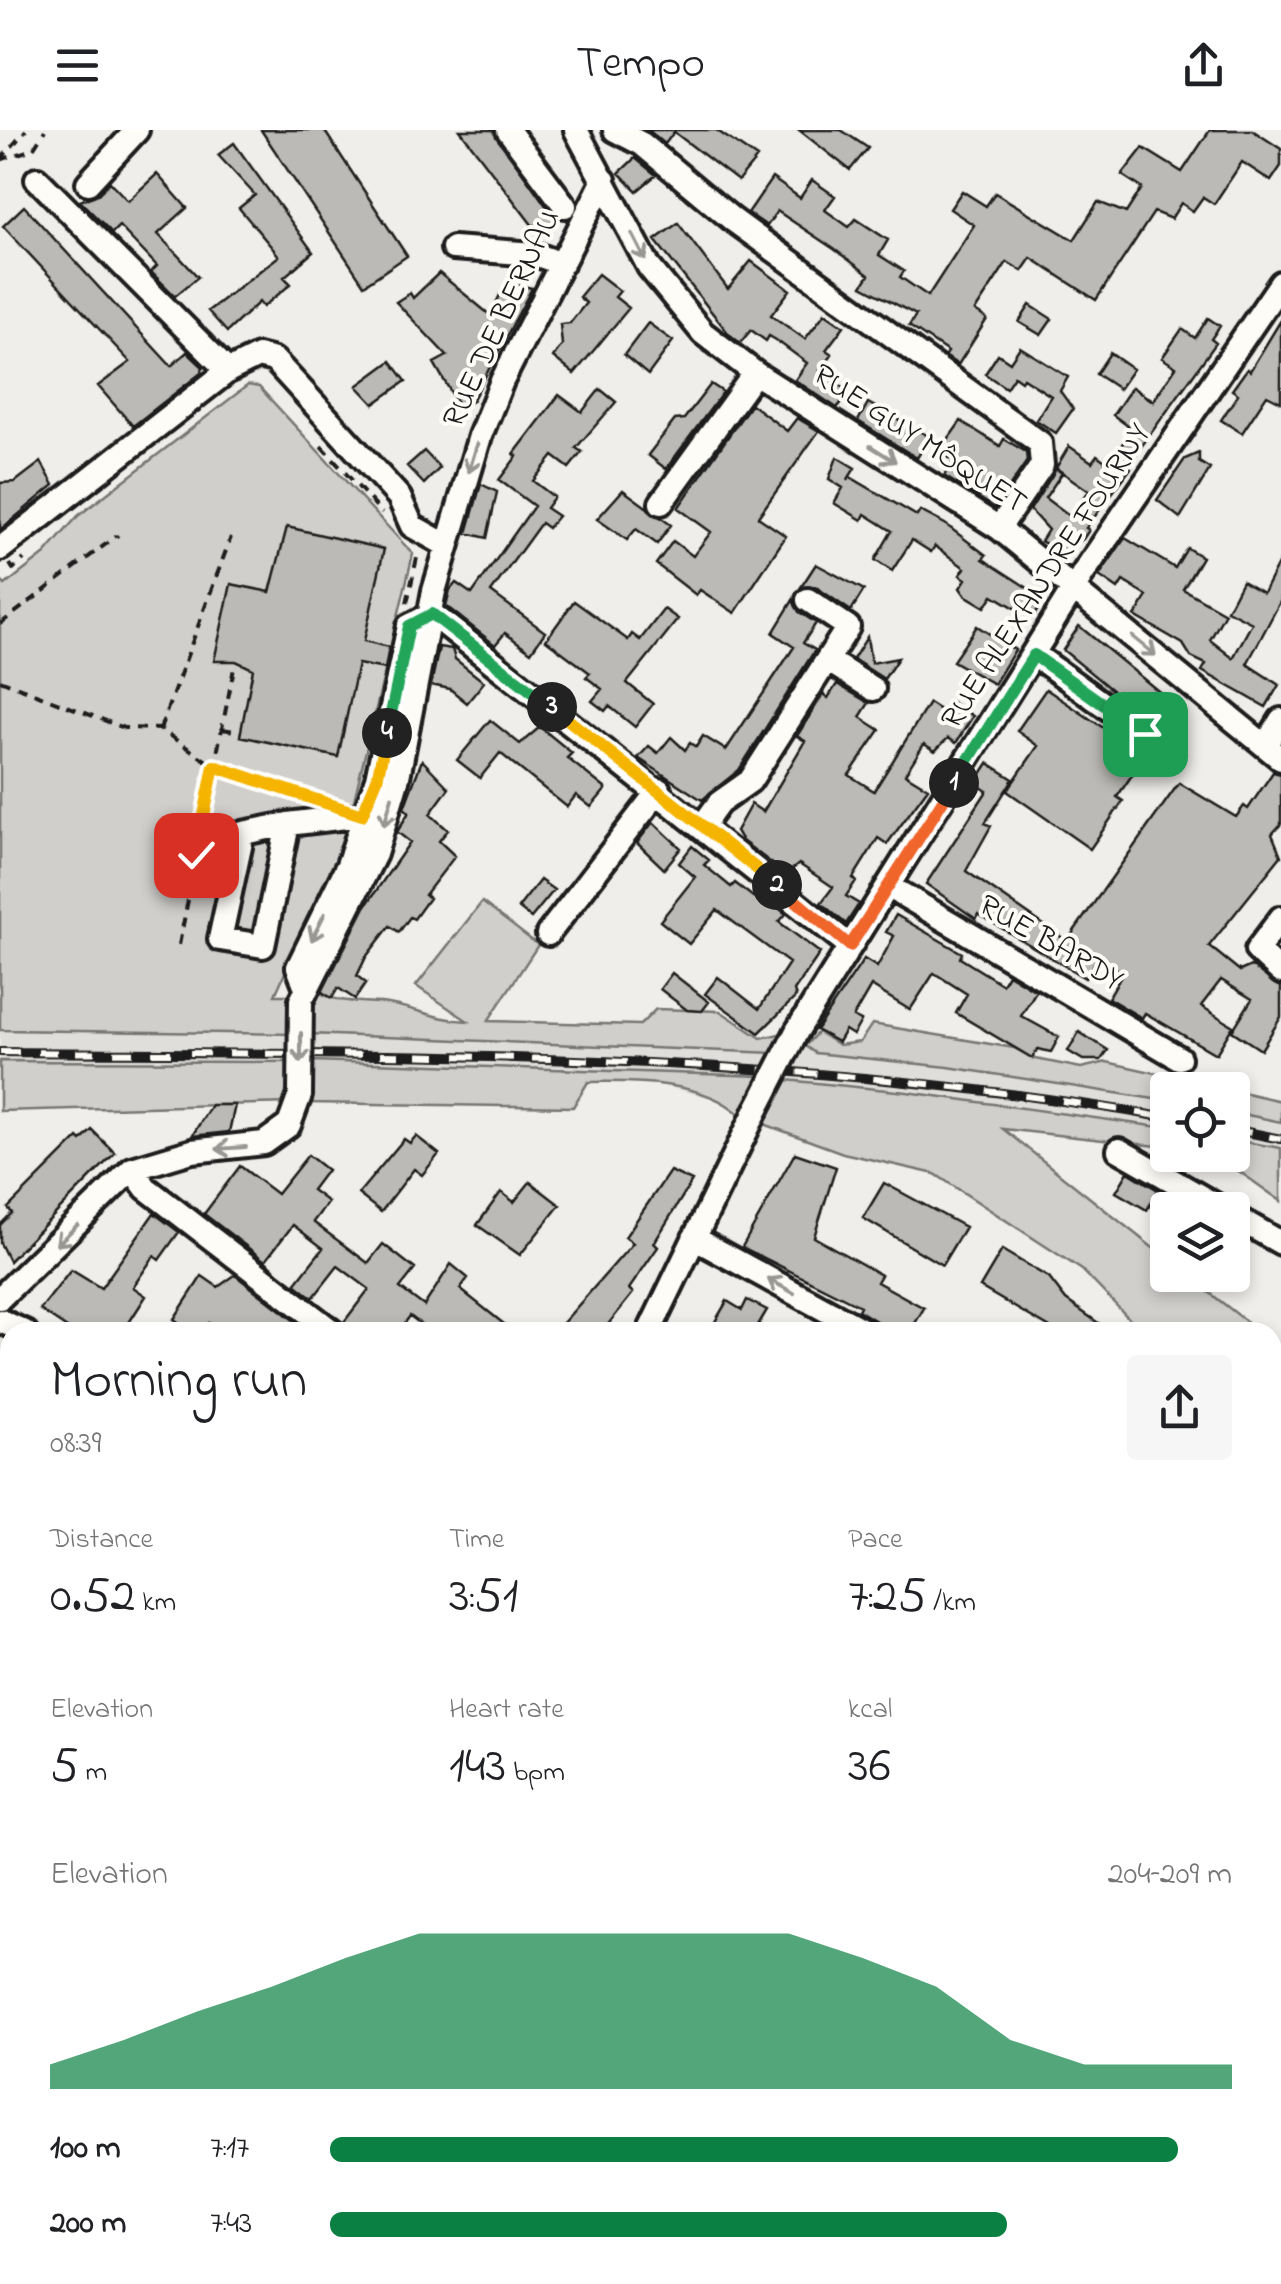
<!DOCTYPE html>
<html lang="en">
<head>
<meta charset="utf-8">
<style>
	:root { --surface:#fff; --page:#f6f6f6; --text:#202124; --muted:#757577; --accent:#0b8043 }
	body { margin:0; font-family:"Indie Flower",sans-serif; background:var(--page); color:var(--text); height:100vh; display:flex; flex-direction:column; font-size:38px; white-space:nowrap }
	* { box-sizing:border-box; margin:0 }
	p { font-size:32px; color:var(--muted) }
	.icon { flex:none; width:55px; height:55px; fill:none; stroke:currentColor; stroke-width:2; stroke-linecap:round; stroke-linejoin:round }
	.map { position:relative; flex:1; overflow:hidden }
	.sheet { position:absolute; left:0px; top:1192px; width:1282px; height:962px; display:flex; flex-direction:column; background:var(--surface); border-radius:30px 30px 0 0; box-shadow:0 5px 15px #0003 }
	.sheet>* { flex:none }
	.tools { position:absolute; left:1150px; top:942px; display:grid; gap:20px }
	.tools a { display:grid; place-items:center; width:100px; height:100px; border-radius:10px; background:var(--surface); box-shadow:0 5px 15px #0003; font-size:50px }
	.pin { position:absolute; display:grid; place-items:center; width:85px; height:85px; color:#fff; margin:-42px; border-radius:20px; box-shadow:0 5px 15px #0006 }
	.km { position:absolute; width:50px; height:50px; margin:-25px; border-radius:50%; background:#222; color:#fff; font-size:28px; line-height:50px; text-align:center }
	.round { display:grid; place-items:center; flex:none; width:105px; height:105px; border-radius:10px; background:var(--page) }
	.head { display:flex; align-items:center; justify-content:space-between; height:170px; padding:0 50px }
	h1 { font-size:55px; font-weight:600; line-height:75px }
	.stats { display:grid; grid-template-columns:repeat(3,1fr); gap:15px; height:170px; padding:10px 50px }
	.stats div { display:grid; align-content:center }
	.stats b { font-size:50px; font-weight:600 }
	.stats small { font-size:28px; font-weight:400 }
	.stats p { font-size:28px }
	.chart { height:280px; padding:20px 50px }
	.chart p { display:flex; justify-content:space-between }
	.chart svg { width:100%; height:180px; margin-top:10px; fill:var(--accent); opacity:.7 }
	ul { padding:0 50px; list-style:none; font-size:32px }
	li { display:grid; grid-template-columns:160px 120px 1fr; align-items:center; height:75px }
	li i { height:25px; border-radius:12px; background:var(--accent) }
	header { display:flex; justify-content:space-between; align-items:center; height:130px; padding:0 50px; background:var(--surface); font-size:45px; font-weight:600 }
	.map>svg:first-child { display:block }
	.built { fill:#e0deda }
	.green { fill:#d0cfcc; stroke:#767674; stroke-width:2.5 }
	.building { fill:#bbbab6; stroke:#1c1c1c; stroke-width:2.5 }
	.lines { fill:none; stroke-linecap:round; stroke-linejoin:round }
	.minor-casing { stroke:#1c1c1c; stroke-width:30 }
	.path { stroke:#1c1c1c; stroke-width:4; stroke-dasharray:10 8; stroke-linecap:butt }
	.minor { stroke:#fdfcf7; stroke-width:22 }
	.rail-casing { stroke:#1c1c1c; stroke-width:10 }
	.rail { stroke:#fdfcf7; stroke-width:6; stroke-dasharray:19; stroke-linecap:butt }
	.minor-bridge-casing { stroke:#1c1c1c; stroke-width:30; stroke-linecap:butt }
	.minor-bridge { stroke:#fdfcf7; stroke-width:22 }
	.oneway { stroke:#989794 }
	.split-1-casing { stroke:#fff; stroke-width:20 }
	.split-2-casing { stroke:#fff; stroke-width:20 }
	.split-3-casing { stroke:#fff; stroke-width:20 }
	.split-4-casing { stroke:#fff; stroke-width:20 }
	.split-5-casing { stroke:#fff; stroke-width:20 }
	.split-1 { stroke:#22a559; stroke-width:12 }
	.split-2 { stroke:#f0652b; stroke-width:12 }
	.split-3 { stroke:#f5b400; stroke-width:12 }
	.split-4 { stroke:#22a559; stroke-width:12 }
	.split-5 { stroke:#f5b400; stroke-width:12 }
	.labels { text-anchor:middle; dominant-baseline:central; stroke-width:8; stroke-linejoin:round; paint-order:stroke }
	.street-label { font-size:32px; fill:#1c1c1c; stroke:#fdfcf7 }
</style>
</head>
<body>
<header><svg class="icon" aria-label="menu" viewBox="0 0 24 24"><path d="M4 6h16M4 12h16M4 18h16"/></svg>Tempo<svg class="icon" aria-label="share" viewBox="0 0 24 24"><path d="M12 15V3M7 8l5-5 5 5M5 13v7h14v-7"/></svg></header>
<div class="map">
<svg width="1281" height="2154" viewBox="0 0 1281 2154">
	<rect width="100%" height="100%" fill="#f0eeea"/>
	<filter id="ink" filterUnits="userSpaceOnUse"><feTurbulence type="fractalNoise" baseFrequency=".01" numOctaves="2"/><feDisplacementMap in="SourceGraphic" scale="20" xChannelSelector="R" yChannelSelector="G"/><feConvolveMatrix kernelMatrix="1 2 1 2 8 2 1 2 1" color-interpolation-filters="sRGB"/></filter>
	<g filter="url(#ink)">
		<path class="built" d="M318,862l20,10 46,1 54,17 202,5 16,-16 64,2 41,27 57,-6 21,13 21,-4 12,-17 142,24 22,11 45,9 26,-6 124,28h-63l-1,57 -159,-18 -162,-11 -3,35 -102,-37 -14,-14 -84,-21 -55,1 -15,25 -265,-4 -308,8v-105l226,2 54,-13 30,3z
			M1232,960l49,11v64l-49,-10z
			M1273,2023l8,3v128h-1015l2,-9h1004z"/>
		<path class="green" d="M248,255l11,2 154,167 -69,288 -69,153h18l2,39 -295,-4v-450l5,5 40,-31 33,-38z
			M482,772l56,43 -50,76 152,4 16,-16 64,2 41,27 23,-5 -9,20 -465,-19 -1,-36 9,-6c23,12 38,9 63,11 30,3 54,17 87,18l-52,-35z
			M872,894l142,24 22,11 45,9 26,-6 124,28h-63l-1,11 -219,-34 -133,-14 -10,-7 13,-14 21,13 21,-3z
			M0,931l296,1 -4,41 -292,8z
			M312,931l451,15 -22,40c-35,-35 -106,-35 -153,-34l-15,25 -265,-4z
			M786,950l121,12 260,36v19l-164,-18 164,130 1,16h19l60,47 -3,10h-102l-60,-62 -147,-96 -92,-21 -79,-29z
			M1233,960l48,11v21l-48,-10z
			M1233,1010l48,8v53l-65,-46h16z
			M1281,1368v166l-8,-5 -1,-146z
			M1273,2023l8,3v128h-18l2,-9h7z"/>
		<path class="building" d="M261,0h63l83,126 -43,29z
			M460,0h33l63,90 -12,9 -3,-5 -8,2z
			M648,0h68l41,28 -19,23 -64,-49 -9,12z
			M799,0h42l27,18 -18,22z
			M1210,0h42l29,19v17l-10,15 -29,-19 -28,42 -11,-7 -10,14 -12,-8 -10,16 -17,-7 -58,88 -65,-42 -9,13 -15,-9 -32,49 12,8 -29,46 -13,-9 3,-4 -39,-26 7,-11 -54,-29 7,-11 -35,-26 -57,-38 -10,15 -19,-13 24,-35 28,20 12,-18 23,16 -10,14 24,17 7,-8 32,21 -9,15 25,16 -4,6 28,19 46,-71 -24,-16 12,-18 24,15 9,-13 79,47 24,-38 28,11 16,-25 -20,-13 21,-27 39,24z
			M234,13l79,109 -29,25 7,7 -28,23 -4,-5 -32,30 -19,-21 71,-55 -40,-48 16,-13 -37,-40z
			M635,28l21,17 -19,16 -18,-18z
			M157,44l30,34 -29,26 40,43 -23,19 -24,-24 6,-6 -38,-40 -7,7 -32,-32 18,-7 12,-12 18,19z
			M24,76l147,160 16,-14 16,15 -2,6 -68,53 -35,-40 32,-24 -127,-136z
			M678,93l50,66 23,-28 39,29 -19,25 34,24 20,-26 19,13 -18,24 6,4 -12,17 30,21 -13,16 -42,-28 12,-17 -31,-23 -7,-4 -3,5 -15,-11 -11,13 -11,-9 -74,-94z
			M439,143l51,42 16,-32 26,5 -60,113 -12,7 -26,-45 13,-7 -51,-54 14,-9 3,5z
			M598,144l22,17 -5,6 14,11 -55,66 -21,-17 9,-12 -2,-21 10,-1 16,-20 -7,-6z
			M1030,175l22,14 -11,16 -22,-13z
			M1208,188l12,8 -9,13 5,4 -88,122 3,3 -45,60 3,2 -6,9 -22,14 -20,-12 7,-11 -18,-20 26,-41 6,4 -17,25 24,18 20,-25 -33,-23 13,-22 23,16 5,-7 12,9 23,-35 -19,-14 19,-28 21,14 23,-34 -14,-9 20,-29 13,9z
			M1281,190v82l-14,-7 -25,38 -21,-13 17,-26 -6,-4 15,-21 3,2z
			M648,193l25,18 -25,34 -24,-20z
			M1020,217l48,30 -8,14 13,18 -17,24 -20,-13 15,-24 -28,-18 -2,3 -7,-5 -8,12 -21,-14 13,-20 12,8z
			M1110,223l23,16 -14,20 -23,-15z
			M391,231l15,20 -32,23 -17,-18z
			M711,254l12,8 -57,77 -18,-14 27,-35 9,-1z
			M600,259l16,13 -40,46 6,4 -13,16 -16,-12 -20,25 21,16 -8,11 12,8 -10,12 -7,-5 -50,69 54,40 -14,20 -26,-19 -10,12 -49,-39 4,-16 6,-7 16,11 62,-88 -35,-26 18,-24 -3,-2 45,-59 23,17z
			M868,273l62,34 -13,21 -59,-37z
			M751,274l36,27 10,-13 22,13 -61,86 28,19 -51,77 -35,-23 -4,5 -40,-31 17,-23 20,15 18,-24 -33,-24z
			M961,291l39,25 4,-7 22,13 1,9 -32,47 -51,-32 10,-15 -15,-9z
			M424,321l16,17 -16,16 -17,-18z
			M1199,323v9l11,7 -30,49 -23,-18 28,-41z
			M837,327l18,11 -8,13 3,-4 67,39 3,-5 25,13 41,31 -3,4 51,33 -3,4 11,8 -10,14 -39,-23 -8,12 -20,-12 -5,-7 6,-9 -6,-4 5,-7 -30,-22 -4,6 -19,-12 -20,31 -17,-11 17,-29 -27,-17 -3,6 -28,-17 9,-15 -14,-9z
			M41,332l13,23 -54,45v-47l15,-1z
			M481,354l16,8 -10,46 -20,-5z
			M623,360l48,35 -14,19 -21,-15 -9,11 -30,-21z
			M287,397l97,22 -20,92 25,6 -4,22 -27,-5 -20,93 -98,-21 13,-67 -17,-8h-22l17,-77 39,8z
			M1125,408l50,30 12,-20 15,9 -19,32 42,24 -15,27 23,18 19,-35 -25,-13 15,-29 21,12 18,-35v42l-34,64 32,21 -13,22 -64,-36 4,-7 -15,-7 -8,-13 -48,-28 12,-20 -24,-15 -5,8 -19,-13z
			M816,434l48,26 -13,21 -35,-24h-15z
			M793,470l6,12 17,11 -13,20 12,7 -76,120 -37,30 -64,-42 11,-12 9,7 13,-16 14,13 5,-7 6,4 7,-11 23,14 68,-103 -21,-14z
			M574,471l54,39 4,-6 8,6 24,-31 14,10 -51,64 26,21 -18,23 -26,-21 -4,5 -13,-10 10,-12 -16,-12 4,-4 -44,-33z
			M977,496l38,24 -21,34 -41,-23z
			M1079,496l106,87 -14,20h-7l-101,-83z
			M867,507l4,26 27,-5 -14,21 -31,-20z
			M439,517l13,2 3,10 29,23 -17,21 -17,-14 -19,-4z
			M837,554l32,19 -9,14 20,13 -31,45 25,16 55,-88 14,9 7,-11 23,15 -17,27 -8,-5 -13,13 -11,-7 -19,30 23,14 -41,56 -9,-6 -25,40 3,3 -10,15 13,8 -13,20 -25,-21 12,-16 -34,-23 -13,10 -44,-33 -6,-10 15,-27 12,8 42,-71 -8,-5 26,-42 5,4z
			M1046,559l99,67 -28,41 6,4 -33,48 -83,-58 31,-45 -21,-15z
			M490,590l30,24 20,-17 32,26 -5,5 39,31 -15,18 -15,-12 -9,12 -67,-54 -20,25 -23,-18z
			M422,630l27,28 -19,26 18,16 -9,11 16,15 -30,39 4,3 -15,21 -4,-2 -11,15 -9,-6 -24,31 -9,19 9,7 -11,16 -17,-11 -6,10 -10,-6 43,-85 45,-65 -13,-10 12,-20 -5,-4z
			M988,633l25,16 -28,44 6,3 -25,45 101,70 112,-158 57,34 8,-11 4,3 25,-37 8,2v50l-9,10 9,22 -72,90 31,25 11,-5 30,21v30l-20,33 -29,-19 20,-32 -31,-19 -20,26 32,20 -17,28 -71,-41 -3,5 -34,-20 15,-25 -25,-15 -13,20 -107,-64 -2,5 -50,-35 61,-93 -12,-8z
			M653,692l28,26 -17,21 -27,-26z
			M692,716l17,14 -5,5 27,22 4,-4 18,14 4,-6 29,23 -7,8 41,31 -26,38 2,6 -37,36 -54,-39 13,-17 41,32 30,-46 -72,-53 -28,34 -29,-23 35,-44 -16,-14z
			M540,750l14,10 -23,28 -13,-10z
			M896,785l66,38 -2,5 42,26 6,-10 28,17 -15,25 38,21 -8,15 -13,-3 -6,9 -76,-45 11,-19 -33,-21 -24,37 -39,-24 -18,31 8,4 -8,14 -8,-5 -7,12 -22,-12 48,-71 13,8 17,-31 -8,-4z
			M672,843l37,29 -7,9 -15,-1 -27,-21z
			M1079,902l29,18 -7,10h-18l-15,-9z
			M211,975h24l-6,27 -37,4z
			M92,1000l23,23 -106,108 -9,-18v-18l12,-12 -4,-5 70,-70 3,3z
			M416,1006l23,18 -17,21 -8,-6 -33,43 -23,-18 46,-55 6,4z
			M795,1023l41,14 -22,70 67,38 -4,7 47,26 -14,24h-16l-36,-22 2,-4 -118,-59z
			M308,1025l19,15 -15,20 16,12 -15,20 55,41 15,-19 32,25 -15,19 24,18 27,-42 17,14 -8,11 54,43h-83l-21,-16 -12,16h-50l-4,-10 25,-33 -31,-23 -25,32 -18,-14 28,-36 -30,-23 -28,36 8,6 -69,-53 36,-48 37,28z
			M670,1041l22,10 -38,62 4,4 -29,42 4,4 -31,39h-47l78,-89 -8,-6z
			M1128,1042l30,18 -11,20 -31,-18z
			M530,1052l30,23 -40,50 -43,-30 24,-33 13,10z
			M884,1053l81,44 -23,38 -79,-47z
			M154,1083l25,19 -20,28 -5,-4 -21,31 13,9 -23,36h-50l-33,-22 31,-40 30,18z
			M1002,1120l47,28 17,22 45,32h-54l-77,-45z
			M235,1145l74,57h-87l-13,-9 -6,9h-11l-18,-13 28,-43 16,11z
			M747,1170l20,10 -13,22h-45l18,-31 15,9z"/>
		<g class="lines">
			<defs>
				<path id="minor" d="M508,0l57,76
					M576,0l73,137 54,66 52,40 244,155 282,231
					M615,0l27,14 91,76 307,223 2,22 -43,63
					M37,49l191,192
					M88,53l49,-53
					M453,118l82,6 27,10
					M661,373l94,-130
					M0,419l228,-178 30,-15 16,4 125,137 13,29 34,19
					M808,470l40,27 -21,33 46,29
					M432,484l418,332
					M1035,525l110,80
					M1265,616l16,-26
					M288,694l-25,122 -43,-7 23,-106z
					M288,694l75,-9
					M703,695l16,-22 31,-22 77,-121
					M888,756l291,172
					M1281,788l-24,32 24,22
					M548,804l111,-144
					M306,858l-8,-21 50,-102 29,-86 32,-153 23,-12
					M301,871l74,-147 23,-77 36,-186 46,-155 22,-55 102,-201
					M797,901l287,-459 197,-289
					M1119,1020l105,60
					M132,1039l14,19 187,144
					M1232,1085l49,28
					M694,1108l172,94
					M0,1168l132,-129 60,-18 72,-8 25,-18 11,-30
					M1,1191l24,11
					M649,1202l107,-221
					M1272,1345l9,-14
					M0,1381l10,6
					M1272,1592l9,11
					M0,1674l10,4
					M1272,1706l9,4
					M0,1866l10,4
					M1272,1876l9,3
					M0,2029l10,4
					M0,2133l10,4
					M32,2145l24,9
					M374,2145l16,9
					M673,2145v9
					M744,2145l16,9
					M69,2154l21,-4 11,4
					M243,2154l2,-9
					M823,2154l5,-9
					M1010,2154l5,-9
					M1177,2154l3,-9"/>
			</defs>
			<use href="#minor" class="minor-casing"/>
			<path class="path" d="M0,30l33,-11 12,-19
				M0,30l26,-30
				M321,316l61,67
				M10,434l3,5 11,-10
				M407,473l11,-50
				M0,494l118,-89
				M0,550l124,48 36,1 54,37 101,34
				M160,599l71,-192
				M222,599l19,3
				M179,815l56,-282"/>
			<use href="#minor" class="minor"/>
			<defs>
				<path id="rail" d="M0,922c391,3 781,-3 1168,66
					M1232,999l49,10"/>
			</defs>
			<use href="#rail" class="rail-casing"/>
			<use href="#rail" class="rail"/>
			<defs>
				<path id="minor-bridge" d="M300,965l1,-94
					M756,981l41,-80"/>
			</defs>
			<use href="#minor-bridge" class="minor-bridge-casing"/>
			<use href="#minor-bridge" class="minor-bridge"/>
		</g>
		<defs><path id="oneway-shaft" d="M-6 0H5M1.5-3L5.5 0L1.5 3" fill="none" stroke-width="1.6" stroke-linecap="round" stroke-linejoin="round" transform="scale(2.5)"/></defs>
		<g class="oneway">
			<use href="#oneway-shaft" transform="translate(639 117) rotate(63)"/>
			<use href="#oneway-shaft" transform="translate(883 324) rotate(32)"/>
			<use href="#oneway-shaft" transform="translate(473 328) rotate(107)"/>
			<use href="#oneway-shaft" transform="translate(1144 516) rotate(39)"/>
			<use href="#oneway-shaft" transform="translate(388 681) rotate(106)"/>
			<use href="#oneway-shaft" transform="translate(318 797) rotate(116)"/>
			<use href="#oneway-shaft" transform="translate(301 918) rotate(90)"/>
			<use href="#oneway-shaft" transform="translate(231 1018) rotate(176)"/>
			<use href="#oneway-shaft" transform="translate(67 1105) rotate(136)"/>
			<use href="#oneway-shaft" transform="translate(781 1156) rotate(-151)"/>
		</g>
	</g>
	<g class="lines" filter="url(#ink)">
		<defs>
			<path id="split-1" d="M954,653l80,-128 111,79"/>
			<path id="split-2" d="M777,755l73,61 104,-163"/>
			<path id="split-3" d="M552,577l225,178"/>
			<path id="split-4" d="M387,603l22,-107 23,-12 120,93"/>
			<path id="split-5" d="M196,725l18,-89 148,49 15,-36 10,-46"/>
		</defs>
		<use href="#split-1" class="split-1-casing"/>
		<use href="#split-2" class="split-2-casing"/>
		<use href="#split-3" class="split-3-casing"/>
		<use href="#split-4" class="split-4-casing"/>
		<use href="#split-5" class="split-5-casing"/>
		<use href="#split-1" class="split-1"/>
		<use href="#split-2" class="split-2"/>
		<use href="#split-3" class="split-3"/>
		<use href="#split-4" class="split-4"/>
		<use href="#split-5" class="split-5"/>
	</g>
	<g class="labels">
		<g class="street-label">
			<text transform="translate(503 189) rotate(-65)">RUE DE BERNAU</text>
			<text transform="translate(919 310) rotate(33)">RUE GUY MÔQUET</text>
			<text transform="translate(1047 447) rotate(-57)">RUE ALEXANDRE FOURNY</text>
			<text transform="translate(1050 814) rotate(30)">RUE BARDY</text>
		</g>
	</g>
</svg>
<div class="tools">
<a><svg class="icon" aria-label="locate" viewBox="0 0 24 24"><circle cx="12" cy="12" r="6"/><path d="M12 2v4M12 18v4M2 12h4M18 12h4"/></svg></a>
<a><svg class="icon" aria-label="layers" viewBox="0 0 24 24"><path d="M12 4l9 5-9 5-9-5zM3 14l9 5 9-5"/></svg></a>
</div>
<div class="pin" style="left:1145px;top:604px;background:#1e9e55"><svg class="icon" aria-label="arrive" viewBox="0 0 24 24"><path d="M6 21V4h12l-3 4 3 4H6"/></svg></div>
<div class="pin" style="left:196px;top:725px;background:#d93025"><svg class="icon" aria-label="check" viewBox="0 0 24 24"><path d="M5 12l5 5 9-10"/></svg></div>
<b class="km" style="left:954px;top:653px">1</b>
<b class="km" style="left:777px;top:755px">2</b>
<b class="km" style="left:552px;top:577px">3</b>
<b class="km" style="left:387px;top:603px">4</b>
<section class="sheet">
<div class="head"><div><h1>Morning run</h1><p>08:39</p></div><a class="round"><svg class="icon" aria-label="share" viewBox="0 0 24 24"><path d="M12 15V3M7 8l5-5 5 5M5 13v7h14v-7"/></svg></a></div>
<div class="stats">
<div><p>Distance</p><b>0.52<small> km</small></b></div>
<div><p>Time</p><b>3:51</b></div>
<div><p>Pace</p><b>7:25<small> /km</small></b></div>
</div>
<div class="stats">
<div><p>Elevation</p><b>5<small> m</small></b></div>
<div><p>Heart rate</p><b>143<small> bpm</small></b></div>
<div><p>kcal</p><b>36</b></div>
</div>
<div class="chart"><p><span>Elevation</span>204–209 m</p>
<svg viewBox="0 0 160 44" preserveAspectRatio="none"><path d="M0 44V38L10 32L20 25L30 19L40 12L50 6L60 6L70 6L80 6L90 6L100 6L110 12L120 19L130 32L140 38L150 38L160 38V44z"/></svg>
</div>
<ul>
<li><b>100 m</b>7:17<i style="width:94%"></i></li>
<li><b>200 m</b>7:43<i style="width:75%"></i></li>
</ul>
</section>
</div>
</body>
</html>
